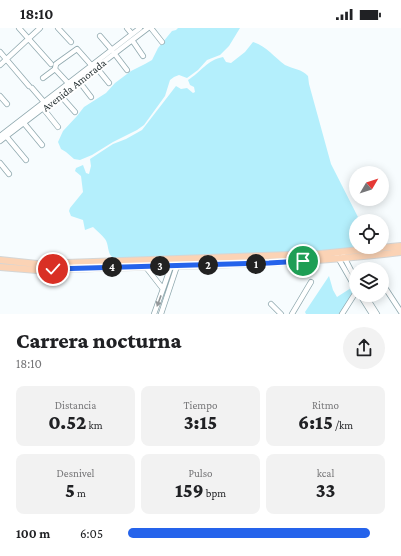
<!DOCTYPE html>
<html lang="es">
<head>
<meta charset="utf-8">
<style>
	:root { --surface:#fff; --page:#f2f2f2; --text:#202124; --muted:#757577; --accent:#2563eb }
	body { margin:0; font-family:"Crimson Pro",serif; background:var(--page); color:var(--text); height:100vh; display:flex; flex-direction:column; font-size:15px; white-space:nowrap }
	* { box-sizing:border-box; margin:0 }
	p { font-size:13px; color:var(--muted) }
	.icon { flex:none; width:22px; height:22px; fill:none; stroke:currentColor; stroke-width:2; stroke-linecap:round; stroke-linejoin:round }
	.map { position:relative; height:286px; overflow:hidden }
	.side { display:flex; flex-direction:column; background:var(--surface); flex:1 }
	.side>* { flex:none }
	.needle { width:26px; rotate:51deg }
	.fabs { position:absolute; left:349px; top:138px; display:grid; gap:8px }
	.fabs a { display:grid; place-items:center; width:40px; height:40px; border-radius:50%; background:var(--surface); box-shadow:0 2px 10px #0003; font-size:20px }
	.pin { position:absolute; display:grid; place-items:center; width:34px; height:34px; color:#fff; margin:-17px; border:2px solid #fff; border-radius:50%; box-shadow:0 1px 4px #0007 }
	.km { position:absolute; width:20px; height:20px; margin:-10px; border-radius:50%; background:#222; color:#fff; font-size:11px; line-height:20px; text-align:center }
	.round { display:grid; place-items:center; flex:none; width:42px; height:42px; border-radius:21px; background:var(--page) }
	.summary { display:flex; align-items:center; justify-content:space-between; height:68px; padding:0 16px }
	h1 { font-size:22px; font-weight:800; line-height:30px }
	.figures { display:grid; grid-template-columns:repeat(3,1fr); gap:6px; height:68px; padding:4px 16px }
	.figures div { display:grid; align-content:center; border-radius:8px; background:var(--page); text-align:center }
	.figures b { font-size:20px; font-weight:800 }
	.figures small { font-size:11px; font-weight:400 }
	.figures p { font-size:11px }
	ul { padding:0 16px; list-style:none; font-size:13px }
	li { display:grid; grid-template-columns:64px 48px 1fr; align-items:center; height:30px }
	li i { height:10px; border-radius:5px; background:var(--accent) }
	.status { display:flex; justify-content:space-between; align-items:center; height:28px; padding:0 20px; background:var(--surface); direction:ltr }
	.status svg { height:11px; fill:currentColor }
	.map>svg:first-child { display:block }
	.green { fill:#b4effc }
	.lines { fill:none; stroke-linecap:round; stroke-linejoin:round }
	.minor-casing { stroke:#8fa8ae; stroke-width:6 }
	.major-casing { stroke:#d4d6d6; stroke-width:8 }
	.minor { stroke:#fff; stroke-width:4.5 }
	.major { stroke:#fbd3b5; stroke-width:6 }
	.oneway { fill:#93989a }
	.route-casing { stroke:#fff; stroke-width:8 }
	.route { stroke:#2563eb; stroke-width:5 }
	.labels { text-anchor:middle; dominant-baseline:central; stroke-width:4; stroke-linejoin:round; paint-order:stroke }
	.street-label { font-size:11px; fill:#273234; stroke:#fff }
</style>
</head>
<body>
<div class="status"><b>18:10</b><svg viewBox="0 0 49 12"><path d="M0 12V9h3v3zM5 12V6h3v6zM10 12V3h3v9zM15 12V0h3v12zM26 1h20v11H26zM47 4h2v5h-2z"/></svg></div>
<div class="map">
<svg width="401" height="286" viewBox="0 0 401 286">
	<rect width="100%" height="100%" fill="#f7fcfe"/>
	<path class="green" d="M178,0h62l-11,18 -9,9 -13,5 -9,10 -11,8 -8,-3 -5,2 -4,3 -5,16 -21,29 -7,5 -24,12 -21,13 -12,5 -6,-1 -8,-7 -5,-3 -3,-7 5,-11 14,-15 7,-9 22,-14 9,-10 16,-12 14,-7 7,-4 6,-12 14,-17 4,-1z
		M253,14c14,5 21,15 32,23 8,4 17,4 23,11l1,8 22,80 29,57h-4v26h18l-39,5 -219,7c-10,-3 -6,-13 -11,-20 -3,-4 -8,-8 -12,-12l-8,3 -2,-10 -12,-4 -2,-5 1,-3 13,-16 -2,-16 -6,-5 1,-3 7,-3 3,8 3,1 2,-8 -1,-7 23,-15 13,-5 16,-9 34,-44 5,3 6,-1 6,5 2,-1 -1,-5 -4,-2 -2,-5c13,-8 19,-20 35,-23l3,5 5,1 14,-11z
		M329,248l4,14 4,7 14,-9 2,6 -11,20h-36l-1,-2z"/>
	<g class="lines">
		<defs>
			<path id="minor" d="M19,0l32,36
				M58,0l13,14
				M127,0l5,6
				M151,0l11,14
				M100,8l12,14
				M132,12l11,16
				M0,24l29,34
				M114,25l13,17
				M0,37l40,-37
				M96,39l13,16
				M55,41l13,14
				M43,50l12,-9 1,-5 21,-15 16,18
				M78,52l13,17
				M32,60l12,14
				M60,67l15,17
				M0,68l7,8
				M42,79l16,20
				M23,94l19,23
				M0,108l140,-108
				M6,108l20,24
				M0,113l148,-113
				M0,135l9,11
				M343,227l13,25
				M337,228l19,33
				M145,238l18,23 -9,25
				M382,255l19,29
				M163,261l8,-23
				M360,267l12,19
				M365,267l12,19
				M271,276l10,10
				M161,286l16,-48
				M292,286l19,-32
				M342,286l14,-22"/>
			<path id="major" d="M0,232l37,4 283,-10 81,-8
				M0,239l37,3c121,-5 243,-3 364,-18"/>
		</defs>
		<use href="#minor" class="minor-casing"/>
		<use href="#major" class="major-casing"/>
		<use href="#minor" class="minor"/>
		<use href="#major" class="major"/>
	</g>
	<defs><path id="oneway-solid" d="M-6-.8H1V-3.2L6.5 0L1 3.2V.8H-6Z"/></defs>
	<use class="oneway" href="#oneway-solid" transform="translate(159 273) rotate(110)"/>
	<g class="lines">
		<defs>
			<path id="route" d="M53,241l216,-6 34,-2"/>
		</defs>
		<use href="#route" class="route-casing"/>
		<use href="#route" class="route"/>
	</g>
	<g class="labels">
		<g class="street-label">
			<text transform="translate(74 57) rotate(-38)">Avenida Amorada</text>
		</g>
	</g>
</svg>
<div class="fabs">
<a><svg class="needle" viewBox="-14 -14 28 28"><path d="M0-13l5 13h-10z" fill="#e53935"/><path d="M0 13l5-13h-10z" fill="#757577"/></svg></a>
<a><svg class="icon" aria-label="locate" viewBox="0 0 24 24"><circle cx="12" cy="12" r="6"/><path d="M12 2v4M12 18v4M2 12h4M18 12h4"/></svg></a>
<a><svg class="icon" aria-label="layers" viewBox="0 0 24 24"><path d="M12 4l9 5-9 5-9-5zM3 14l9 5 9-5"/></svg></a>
</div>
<div class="pin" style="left:303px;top:233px;background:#1e9e55"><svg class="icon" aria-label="arrive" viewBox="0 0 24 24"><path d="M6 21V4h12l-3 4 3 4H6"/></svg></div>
<div class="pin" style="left:53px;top:241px;background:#d93025"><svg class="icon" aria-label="check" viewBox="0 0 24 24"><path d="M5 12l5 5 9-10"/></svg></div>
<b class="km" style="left:256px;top:236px">1</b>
<b class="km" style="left:208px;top:237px">2</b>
<b class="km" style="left:160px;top:238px">3</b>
<b class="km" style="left:112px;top:239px">4</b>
</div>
<section class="side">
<div class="summary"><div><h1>Carrera nocturna</h1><p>18:10</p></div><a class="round"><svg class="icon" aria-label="share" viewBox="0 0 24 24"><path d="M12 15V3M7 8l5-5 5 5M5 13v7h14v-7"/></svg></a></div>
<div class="figures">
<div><p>Distancia</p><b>0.52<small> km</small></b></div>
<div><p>Tiempo</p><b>3:15</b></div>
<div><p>Ritmo</p><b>6:15<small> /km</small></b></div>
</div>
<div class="figures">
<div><p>Desnivel</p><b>5<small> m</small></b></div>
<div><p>Pulso</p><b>159<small> bpm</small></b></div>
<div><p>kcal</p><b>33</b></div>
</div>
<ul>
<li><b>100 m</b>6:05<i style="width:94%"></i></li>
</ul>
</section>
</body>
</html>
